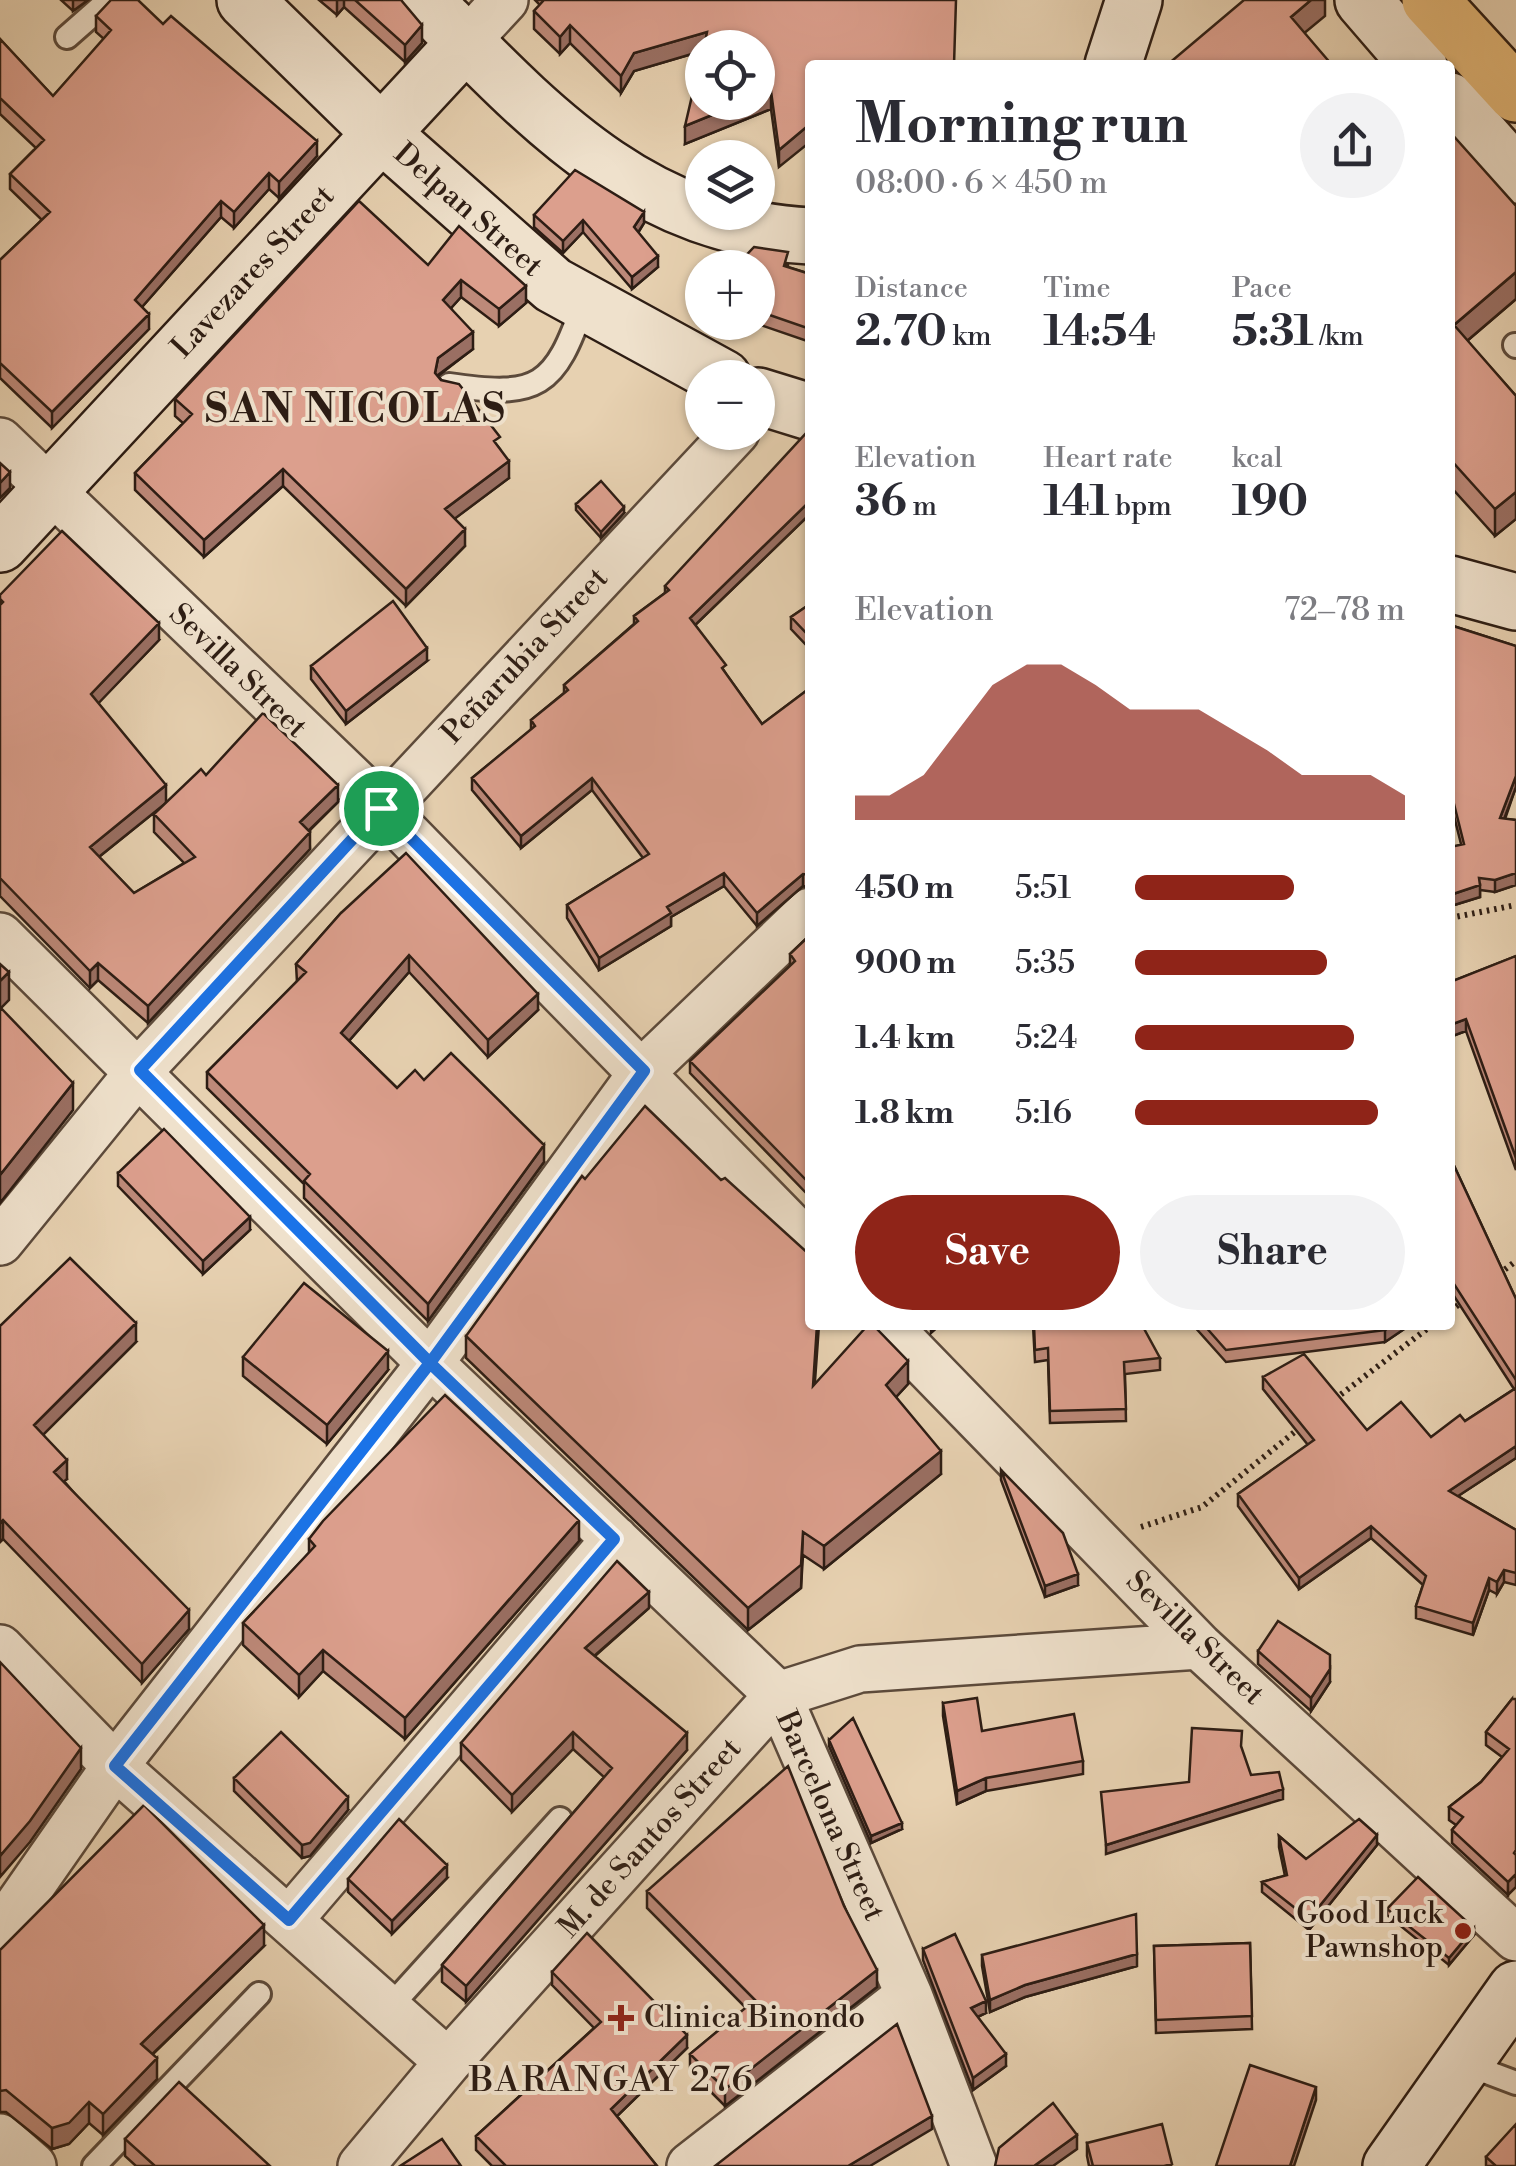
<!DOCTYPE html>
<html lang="en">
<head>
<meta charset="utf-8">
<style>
	:root { --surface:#fff; --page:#f2f2f3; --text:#2b2b33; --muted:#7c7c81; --accent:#8f2418 }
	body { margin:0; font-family:"Libre Bodoni",serif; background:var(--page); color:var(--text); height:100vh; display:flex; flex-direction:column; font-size:38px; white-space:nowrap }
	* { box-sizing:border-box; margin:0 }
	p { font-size:32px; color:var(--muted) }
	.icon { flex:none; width:55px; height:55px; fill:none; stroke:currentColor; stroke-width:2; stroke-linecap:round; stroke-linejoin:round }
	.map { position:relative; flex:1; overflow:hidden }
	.sheet { position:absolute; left:805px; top:60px; width:650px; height:1270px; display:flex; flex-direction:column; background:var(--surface); border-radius:10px; box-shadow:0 2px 8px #0004 }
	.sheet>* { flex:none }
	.controls { position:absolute; left:685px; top:30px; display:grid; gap:20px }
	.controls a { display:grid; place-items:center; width:90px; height:90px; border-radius:50%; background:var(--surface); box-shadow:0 2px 8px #0004; font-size:50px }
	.pin { position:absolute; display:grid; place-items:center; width:85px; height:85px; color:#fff; margin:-42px; border:5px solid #fff; border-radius:50%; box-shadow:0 2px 10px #0007 }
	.round { display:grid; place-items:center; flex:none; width:105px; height:105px; border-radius:52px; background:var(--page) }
	.headline { display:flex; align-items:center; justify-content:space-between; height:170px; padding:0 50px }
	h1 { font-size:55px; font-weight:700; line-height:75px }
	.figures { display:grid; grid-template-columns:repeat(3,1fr); gap:15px; height:170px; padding:10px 50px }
	.figures div { display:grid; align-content:center }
	.figures b { font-size:42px; font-weight:700 }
	.figures small { font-size:28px; font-weight:400 }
	.figures p { font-size:28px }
	.chart { height:280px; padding:20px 50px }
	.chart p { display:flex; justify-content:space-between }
	.chart svg { width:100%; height:180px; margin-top:10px; fill:var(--accent); opacity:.7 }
	.action { display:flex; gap:20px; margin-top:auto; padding:20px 50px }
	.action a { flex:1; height:115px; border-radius:60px; background:var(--accent); color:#fff; font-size:40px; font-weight:700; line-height:115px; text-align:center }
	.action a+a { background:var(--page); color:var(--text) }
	ul { padding:0 50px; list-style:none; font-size:32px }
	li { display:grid; grid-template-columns:160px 120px 1fr; align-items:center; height:75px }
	li i { height:25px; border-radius:12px; background:var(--accent) }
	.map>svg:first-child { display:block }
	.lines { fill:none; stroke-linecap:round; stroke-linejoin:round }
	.lane-casing { stroke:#5c4a3b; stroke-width:28 }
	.street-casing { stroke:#5c4a3b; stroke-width:50 }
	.secondary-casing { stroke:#2d1d14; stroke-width:60 }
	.highway-casing { stroke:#2d1d14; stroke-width:60 }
	.path { stroke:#2d1d14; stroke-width:6; stroke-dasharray:2.5 5; stroke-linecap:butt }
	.lane { stroke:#efe1cc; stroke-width:22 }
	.street { stroke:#efe1cc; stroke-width:45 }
	.secondary { stroke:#efe1cc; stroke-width:55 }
	.highway { stroke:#e4b878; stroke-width:55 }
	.wall { fill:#bd8979; stroke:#2d1d14; stroke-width:2.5 }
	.shaded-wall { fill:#9a6f63; stroke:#2d1d14; stroke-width:2.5 }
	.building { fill:#dc9f8d; stroke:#2d1d14; stroke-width:2.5 }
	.route-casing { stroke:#fff; stroke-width:20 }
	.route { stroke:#1a73e8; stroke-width:12 }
	.poi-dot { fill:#8f2418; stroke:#efe1cc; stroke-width:4 }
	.labels { text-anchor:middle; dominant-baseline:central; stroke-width:8; stroke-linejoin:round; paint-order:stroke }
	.street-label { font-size:30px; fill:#2d1d14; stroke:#efe1cc }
	.poi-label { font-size:30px; fill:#2d1d14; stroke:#efe1cc; text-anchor:end }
	.quarter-label { font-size:35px; letter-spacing:2.5px; fill:#2d1d14; stroke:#efe1cc }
	.district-label { font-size:40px; font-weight:bold; letter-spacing:2.5px; fill:#2d1d14; stroke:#efe1cc }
</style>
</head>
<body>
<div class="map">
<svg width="1516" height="2166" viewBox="0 0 1516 2166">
	<rect width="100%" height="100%" fill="#e7d1b1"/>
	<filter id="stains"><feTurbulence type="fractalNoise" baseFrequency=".002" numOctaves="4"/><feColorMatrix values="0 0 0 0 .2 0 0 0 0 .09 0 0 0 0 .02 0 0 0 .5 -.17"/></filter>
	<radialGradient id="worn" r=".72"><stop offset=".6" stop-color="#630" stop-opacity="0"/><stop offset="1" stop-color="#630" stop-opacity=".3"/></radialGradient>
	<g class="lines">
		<defs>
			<path id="lane" d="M67,37l42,-37
				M1515,345l1,1
				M449,385c89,13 106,3 135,-83
				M388,2009l172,-190
				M1463,2063l53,20
				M94,2166l165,-172"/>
			<path id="street" d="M466,42l39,-42
				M0,441l381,366 429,439
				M0,936l430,427 348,332 131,300 65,171
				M0,1242l140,-172 596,-638
				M887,1325l312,321 317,292
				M0,1648l115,118 333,296
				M289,1920l326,-381
				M0,1931l115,-165 315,-403 213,-292 167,-160
				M0,2137l33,29
				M361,2166l87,-104 330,-367 82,-26 339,-23
				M690,2166l219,-171"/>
			<path id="secondary" d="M245,0l137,134 171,151 170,93
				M424,0c114,115 213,227 386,236
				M1363,0l56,65
				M1113,65l21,-65
				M1450,101l66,74
				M758,396l52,16
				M0,544l466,-502
				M1450,584l66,18
				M1391,2166l125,-177"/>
			<path id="highway" d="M1430,0l86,94"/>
		</defs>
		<use href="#lane" class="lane-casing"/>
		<use href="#street" class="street-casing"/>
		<use href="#secondary" class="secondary-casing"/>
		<use href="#highway" class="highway-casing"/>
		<path class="path" d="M1450,918l66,-13
			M1499,1274l17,-13
			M1450,1311l15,-11
			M1335,1399l97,-74
			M1141,1527l61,-20 100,-81"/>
		<use href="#lane" class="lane"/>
		<use href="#street" class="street"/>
		<use href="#secondary" class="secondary"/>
		<use href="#highway" class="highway"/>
	</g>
	<path class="wall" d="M61,0h27l-15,11z
		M319,0h82l21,43 -17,19 -61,-55 -7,8z
		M535,0h421l-146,65 -31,102 -8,-58 -86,35 17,-93 -68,20 -13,22 -51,-50 -10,11 -26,-25v-18l6,-6z
		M96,16l67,8 154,132 -38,42 -10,-9 -35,39 -13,-11 -79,90 7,22 -97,99 -52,-50v-118l42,-40 -32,-31v-15l26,-26 -36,-34v-75l53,57 51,-57 -8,-7z
		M1450,132l66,167 -49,42 49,55v123l-21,17 -45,-50z
		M534,215l110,8 -6,10 20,34 -26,22 -49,-57 -20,21 -29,-26z
		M428,265l98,38 -27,23 -38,-29 -10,11 22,41 -35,27 62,73 9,29 -54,40 10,28 -59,60 -123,-120 -79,71 -69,-67v-17l48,-50 -8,-7v-17z
		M788,265v2l22,7v68l-58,-20h6v-54z
		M730,322h21l-2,7z
		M576,504l48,9 -23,25 -25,-28z
		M810,514l-115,111 31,49 36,50 48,-36v200l-7,-2 -46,40 -33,-40 -53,31v9l-72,44 -32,-52v-13l76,-47 -51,-68 -71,58 -49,-58v-12l59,-48v-10l33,-27v-8l70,-61v-8l31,-23v-7z
		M0,595l159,45 -61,63 68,100 -67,54 35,36 50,-30 -30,-31v-18l52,-39 132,27 -29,29 1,18 -162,174 -50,-43 -8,8 -90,-92z
		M810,604v45l-19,-20v-12z
		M1450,625l66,21v141l-11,32 11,1v65l-21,7 -15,-2v7l-29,9 -1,5 11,-67 -11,-44z
		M427,661l-81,63 -35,-45v-13z
		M341,913l197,97 -50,47 -79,-85 -60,69 48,47 27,-8 120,82 -116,159 -124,-123v-14l-97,-96v-16l90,-90 -1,-18z
		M810,935v262l-120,-124v-12l100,-95v-12z
		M1516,956v214l-50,-139 -16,6v-55z
		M1450,1157l66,142v159l-58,38 58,34v55l-12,-3 -7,12 -8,-4 -16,45 -57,-17v-12l7,-21 -52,-47 -72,51 -61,-83v-12l70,-49 -45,-56v-12l104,53 64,7 34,-16 49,-32 -60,-93 -4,3z
		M118,1173l132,57 -47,44 -85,-88z
		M1033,1325l127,33v12l-35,4 1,47 -76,2 -2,-63 -13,2z
		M1193,1325h217l-25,17 -159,20z
		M0,1326l136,16 -93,92 24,45 -3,2 125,148 -47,54 -139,-144 -3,3z
		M466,1336l349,48h93l-12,13 45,77 -117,95 -21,-14 -2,33 -53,42 -282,-272z
		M243,1357l145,13 -61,74 -84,-68z
		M1001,1470l77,115 -33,12 -44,-117z
		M309,1539l270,2 -174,198 -82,-68 -24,26 -56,-52v-22l66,-70z
		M649,1608l-54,48 92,94 -221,252 -24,-20v-17l162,-188 -31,-28 -61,63 -51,-52v-17z
		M1258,1651l72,31 -19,29 -53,-47z
		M1512,1699l-4,196 -56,-52v-13l4,-5 -7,-5v-13l32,-25 21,-25 -16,-12v-13z
		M943,1703l39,28 101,30v13l-97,17 -29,13 -14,-88z
		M829,1740l73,89 -31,14 -42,-97z
		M234,1778l114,32 -38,46 -8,2 -68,-67z
		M1279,1836l27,23 71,-14 -68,85 -47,-38v-10l23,-6 -6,-29z
		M447,1878l-55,56 -44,-42v-13z
		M647,1891l197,15 33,81 -152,119 -35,-35v-17l56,-46 -99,-100z
		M1387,1909l87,26 -25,30 -62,-50z
		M1250,1943l2,86 -96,4 -2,-87z
		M264,1946l-111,108 4,25 -54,56 -14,-12 -20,21 -17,5 -46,-37h-6v-162z
		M923,1949l63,64 -8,4 28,49 -33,24 -50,-130z
		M982,1955l155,11 -112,31 -35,15 -8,-46z
		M552,1972l135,76 -70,68 40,50h-165l-16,-16v-14l118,-108 -42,-43z
		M125,2139l145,27h-134l-11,-10z
		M1087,2143l85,23h-83l-2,-10z
		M1486,2157l30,9h-30z"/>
	<path class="shaded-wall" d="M73,0h15l-15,11z
		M337,0h7v7l-7,8z
		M1311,0h14v16l-34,28v-27z
		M422,25v18l-17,19v-17z
		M570,25v18l-10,11v-17z
		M707,32v16h-5v3l-68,20 -13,22v-17l13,-23z
		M771,91v18l-86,35v-18l59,-24h14v-5z
		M810,124v18l-31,25v-17z
		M317,141v15l-38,42v-16z
		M269,173v16l-35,39v-16z
		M221,201v16l-86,98v-15z
		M644,212v11l-10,16v-12z
		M583,220v12l-20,21v-12z
		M658,256v11l-26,22v-12z
		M1516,272v27l-62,53v-27z
		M461,280v17l-18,20v-17z
		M526,286v17l-27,23v-17z
		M149,314v15l-97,99v-16z
		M473,332v17l-35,26 -3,15v-17l3,-15z
		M509,461v17l-64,48v-17z
		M283,469v17l-79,71v-17z
		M10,472v16l-10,10v-15z
		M1516,492v27l-21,17v-27z
		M810,501v13l-120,116v-12z
		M624,507v6l-23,25v-6z
		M465,529v17l-59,60v-17z
		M159,623v17l-68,71v-17z
		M427,648v13l-81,63v-13z
		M1516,776v11l-16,43v-12z
		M592,778v12l-71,58v-12z
		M166,785v18l-76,61v-17z
		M338,785v17l-38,37v-17z
		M310,832v17l-162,174v-17z
		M724,873v13l-53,31v9l-72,44v-12l68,-51z
		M1516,873v12l-21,7v-12z
		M803,874v12l-46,40v-13z
		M1480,885v12l-29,9 -1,5v-16z
		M409,955v17l-68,78v-17z
		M98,963v17l-8,8v-17z
		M9,972v28l-9,9v-28z
		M538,994v16l-50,47v-17z
		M1466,1019v12l-16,6v-12z
		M73,1083v27l-73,93v-28z
		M544,1145v17l-116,159v-17z
		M250,1217v13l-47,44v-13z
		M1454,1284v12l-4,3v-12z
		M136,1323v19l-102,102v-19z
		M817,1325h2l-6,84v-23z
		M931,1325h9l-9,8z
		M1392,1325h18l-25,17v-12z
		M388,1351v19l-61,74v-19z
		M908,1361v23l-22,24v-23z
		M1516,1446v12l-67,44v-11z
		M941,1451v23l-117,95v-23z
		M67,1460v19l-13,11v-18z
		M3,1520v19l-3,3v-19z
		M579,1520v21l-174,198v-21z
		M1371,1526v12l-72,51v-11z
		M803,1532l-2,56 -53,42v-22z
		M1504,1570v12l-7,12v-12z
		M1078,1574v11l-33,12v-11z
		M1489,1578v12l-16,45v-12z
		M649,1592v16l-64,56v-16z
		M189,1610v19l-47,54v-19z
		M323,1650v21l-24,26v-22z
		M1330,1669v13l-19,29v-13z
		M573,1732v17l-61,63v-17z
		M687,1733v17l-221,252v-16z
		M81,1748v21l-51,73 -30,35v-21z
		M986,1778v13l-29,13v-13z
		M1283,1789v10l-177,55v-9z
		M348,1797v13l-38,46 -8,2v-13z
		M902,1823v6l-31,14v-7z
		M1377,1835v10l-68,85v-11z
		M447,1865v13l-55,56v-13z
		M1516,1874v13l-8,8v-13z
		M264,1925v21l-123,119v-21z
		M1474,1928v7l-25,30v-7z
		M1137,1954v12l-112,31 -35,15v-12l35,-15z
		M877,1970v17l-152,119v-17z
		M986,2001v12l-15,7v-12z
		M687,2035v13l-76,74v-13z
		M1006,2054v12l-33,24v-12z
		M157,2058v21l-54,56v-21z
		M1316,2087v13l-22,66h-4z
		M89,2102v21l-20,21 -17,5v-21z
		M932,2116v13l-62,37h-22z
		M1077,2135v14l-24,17h-19z"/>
	<path class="building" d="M111,0h27l25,24 8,-8 146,125 -38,41 -10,-9 -35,39 -13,-11 -86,99 14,14 -97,98 -52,-49v-103l50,-48 -40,-38 34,-34 -44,-42v-59l53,57 58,-66 -15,-14z
		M355,0h46l21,25 -17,20z
		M544,0h412l-2,65h-144v59l-31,26 -8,-59 -13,6v-49h-54l3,-16 -73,21 -13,23 -51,-51 -10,12 -26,-26z
		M1244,0h67l-20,17 41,48h-165z
		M702,53v49h42l-59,24z
		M1450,132l66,74v66l-62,53 62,71v96l-21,17 -45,-50z
		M575,170l69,42 -10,15 24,29 -26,21 -49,-57 -20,21 -29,-26z
		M359,201l69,64 31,-39 67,60 -27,23 -38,-29 -18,20 30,32 -35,26 -3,15 6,7 18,4 41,53 -6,4 15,20 -64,48 20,20 -59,60 -123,-120 -79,71 -69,-67 57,-59 -17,-15z
		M754,247l34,5 -4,14 26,8v55l-52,-18v-43h-24z
		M809,430l1,71 -120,117 36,47 -4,3 40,56 48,-36v187l-7,-1 -46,39 -33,-40 -57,34 4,6 -72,45 -32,-53 82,-51 -57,-76 -71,58 -49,-58 63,-52 -4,-6 37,-30 -4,-5 74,-64 -4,-5 35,-26 -4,-4z
		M0,463l10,9 -10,11z
		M601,481l23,26 -23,25 -25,-28z
		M62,531l97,92 -68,71 75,91 -76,62 44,46 61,-36 -41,-43 47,-45 5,6 57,-62 75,72 -38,37 10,10 -162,174 -50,-43 -8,8 -90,-93v-273l3,-3 -3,-3v-4z
		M393,601l34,47 -81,63 -35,-45z
		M810,604v33l-19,-20z
		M1450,625l66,21v130l-16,42 16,2v53l-21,7 -16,-2 1,7 -30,10v4v-52l14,-3 -14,-56z
		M406,853l132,141 -50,46 -79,-85 -68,78 56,55 18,-18 9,10 27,-27 93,92 -116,159 -124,-123 6,-7 -103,-102 99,-100 -10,-8 45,-51z
		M810,935v249l-120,-123 105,-100 -5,-7z
		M1516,956v202l-50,-139 -16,6v-43z
		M0,964l9,8 -9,9z
		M0,1007l73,76 -73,92z
		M645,1106l76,74 4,-2 85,77v70h7l-4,61 55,-61h5l35,36 -22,24 55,66 -117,95 -21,-14 -2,33 -53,43 -282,-272 116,-160 3,3z
		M164,1129l86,88 -47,44 -85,-88z
		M1450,1157l66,142v81l-62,-96 -4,3z
		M70,1258l66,65 -102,102 33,35 -13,12 135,138 -47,54 -139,-144 -3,3v-197z
		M304,1283l84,68 -61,74 -84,-68z
		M1034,1325h108l18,33 -36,4 2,47 -76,2 -2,-63 -13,2z
		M1204,1325h188l-7,5 -159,20z
		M1304,1354l63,76 34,-28 30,35 29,-22 5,6 51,-33v58l-67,45 67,39v43l-12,-3 -7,12 -8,-4 -16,45 -57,-17 10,-30 -55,-50 -72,52 -61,-84 76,-54 -51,-63z
		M445,1395l134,125 -174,198 -82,-68 -24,25 -56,-52 72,-77 -6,-7 14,-18z
		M1001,1470l62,63 15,41 -33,12z
		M617,1561l32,31 -64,56 102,85 -221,253 -24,-21 170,-197 -39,-36 -61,63 -51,-52z
		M1278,1621l52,34v14l-19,29 -53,-47z
		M0,1662l81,86 -51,73 -30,35z
		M977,1698l5,33 92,-17 9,47 -97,17 -29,13 -14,-88z
		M1512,1699h4v151l-2,3 2,2v19l-8,8 -56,-52 11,-13 -14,-10 32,-25 28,-33 -23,-17z
		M853,1718l49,105 -31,13 -42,-96z
		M1192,1728l50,3 -1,15 10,29 28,-3 4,17 -177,56 -5,-53 88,-10z
		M281,1732l67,65 -38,46 -8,2 -68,-67z
		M788,1766l56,140 33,64 -152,119 -35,-35 65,-54 -108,-109z
		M144,1805l120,120 -123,119 16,14 -54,56 -14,-12 -20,21 -17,5 -46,-38 -6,1v-141z
		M399,1819l48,46 -55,56 -44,-42z
		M1359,1819l18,16 -68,84 -47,-37 25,-7 -8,-39 27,23z
		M1418,1877l56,51 -25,30 -62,-49z
		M1136,1914l1,40 -112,31 -35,15 -8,-45z
		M587,1933l100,102 -76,74 46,57h-151l-30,-30 125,-114 -49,-50z
		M955,1934l31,67 -15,7 35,46 -33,24 -50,-129z
		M1250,1943l2,73 -96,4 -2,-74z
		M897,2024l35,92 -84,50h-133z
		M1250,2065l66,22 -26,79h-74z
		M179,2082l91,84h-115l-30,-27z
		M1053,2103l24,32 -43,31h-39l4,-18z
		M1162,2124l10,40 -8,2h-71l-6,-23z
		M1516,2124v42h-20l-10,-9z
		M442,2139l19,27h-61z"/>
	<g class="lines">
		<defs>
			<path id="route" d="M381,808l263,263 -214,292 -315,403 174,154 325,-381 -184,-176 -290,-293 241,-262"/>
		</defs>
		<use href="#route" class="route-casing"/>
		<use href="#route" class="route"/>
	</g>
	<g class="poi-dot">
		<circle cx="1463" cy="1931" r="10"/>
		<path d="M616 2003h10v10h10v10h-10v10h-10v-10h-10v-10h10z"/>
	</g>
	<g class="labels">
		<g class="street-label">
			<text transform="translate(468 210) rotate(41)">Delpan Street</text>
			<text transform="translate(253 272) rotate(-47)">Lavezares Street</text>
			<text transform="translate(525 656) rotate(-47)">Peñarubia Street</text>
			<text transform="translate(238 671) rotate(44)">Sevilla Street</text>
			<text transform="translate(1195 1638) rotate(44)">Sevilla Street</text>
			<text transform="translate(830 1816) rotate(66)">Barcelona Street</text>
			<text transform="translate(650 1838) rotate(-48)">M. de Santos Street</text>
		</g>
		<g class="poi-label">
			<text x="1443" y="1914">Good Luck<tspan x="1443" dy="34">Pawnshop</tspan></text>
			<text x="644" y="2018" text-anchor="start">Clinica Binondo</text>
		</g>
		<g class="quarter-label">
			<text x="612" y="2080">BARANGAY 276</text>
		</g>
		<g class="district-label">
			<text x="356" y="410">SAN NICOLAS</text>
		</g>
	</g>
	<rect width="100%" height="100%" filter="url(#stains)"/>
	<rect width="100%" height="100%" fill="url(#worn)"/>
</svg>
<div class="controls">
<a><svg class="icon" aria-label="locate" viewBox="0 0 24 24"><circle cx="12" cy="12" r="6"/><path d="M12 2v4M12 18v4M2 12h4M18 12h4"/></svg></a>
<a><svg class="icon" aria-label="layers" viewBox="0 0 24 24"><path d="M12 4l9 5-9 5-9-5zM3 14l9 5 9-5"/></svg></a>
<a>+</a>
<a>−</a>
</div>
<div class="pin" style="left:381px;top:808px;background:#1e9e55"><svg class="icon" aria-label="arrive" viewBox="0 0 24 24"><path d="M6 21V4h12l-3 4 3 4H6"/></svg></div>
<section class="sheet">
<div class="headline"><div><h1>Morning run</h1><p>08:00 · 6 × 450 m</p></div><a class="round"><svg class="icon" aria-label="share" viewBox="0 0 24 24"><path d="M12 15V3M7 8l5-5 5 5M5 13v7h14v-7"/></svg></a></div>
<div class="figures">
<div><p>Distance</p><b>2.70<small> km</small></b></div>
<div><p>Time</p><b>14:54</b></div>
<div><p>Pace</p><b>5:31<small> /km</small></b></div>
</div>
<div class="figures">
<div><p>Elevation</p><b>36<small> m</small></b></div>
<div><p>Heart rate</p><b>141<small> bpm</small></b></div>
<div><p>kcal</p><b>190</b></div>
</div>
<div class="chart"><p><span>Elevation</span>72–78 m</p>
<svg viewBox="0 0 160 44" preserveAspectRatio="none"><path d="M0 44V38L10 38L20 33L30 22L40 11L50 6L60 6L70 11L80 17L90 17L100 17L110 22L120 27L130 33L140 33L150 33L160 38V44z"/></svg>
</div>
<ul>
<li><b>450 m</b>5:51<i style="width:59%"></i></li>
<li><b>900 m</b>5:35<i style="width:71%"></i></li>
<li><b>1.4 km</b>5:24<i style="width:81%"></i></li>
<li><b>1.8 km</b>5:16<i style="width:90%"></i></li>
</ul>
<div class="action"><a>Save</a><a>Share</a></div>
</section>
</div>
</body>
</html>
